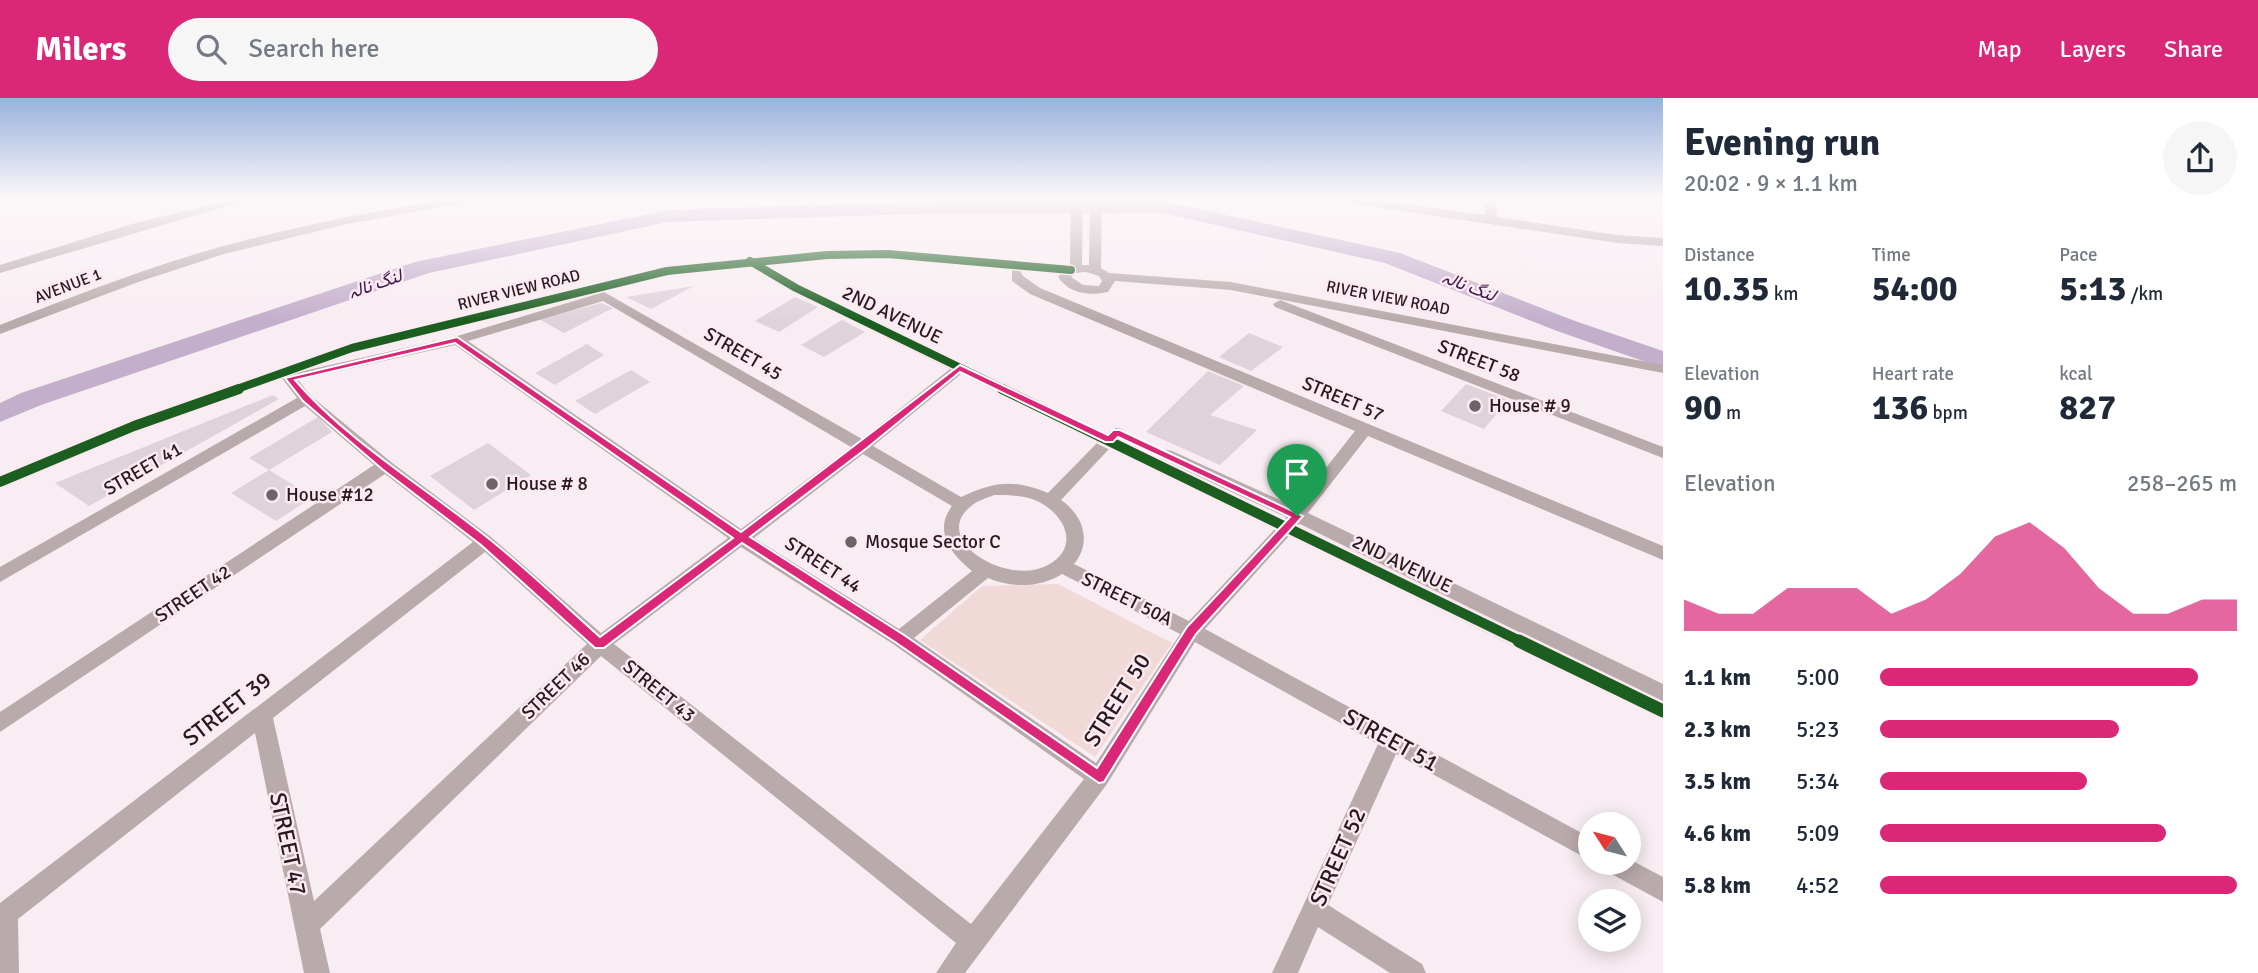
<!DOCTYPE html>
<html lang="en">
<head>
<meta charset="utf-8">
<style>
	:root { --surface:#fff; --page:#f6f6f7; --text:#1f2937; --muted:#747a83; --accent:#db2777 }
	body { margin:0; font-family:Signika,Vazirmatn,sans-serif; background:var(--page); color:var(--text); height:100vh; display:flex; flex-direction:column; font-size:26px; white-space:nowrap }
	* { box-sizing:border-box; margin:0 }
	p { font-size:23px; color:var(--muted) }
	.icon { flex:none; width:38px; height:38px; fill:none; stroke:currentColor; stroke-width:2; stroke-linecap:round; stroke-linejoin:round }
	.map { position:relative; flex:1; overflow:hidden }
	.side { display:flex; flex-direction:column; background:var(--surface); width:595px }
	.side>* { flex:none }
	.needle { width:46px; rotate:306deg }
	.tools { position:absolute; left:1578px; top:714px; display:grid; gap:14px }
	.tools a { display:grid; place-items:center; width:63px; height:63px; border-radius:50%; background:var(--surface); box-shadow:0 4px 18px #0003; font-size:35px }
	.pin { position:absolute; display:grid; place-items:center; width:60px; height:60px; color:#fff; margin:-72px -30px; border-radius:50% 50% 50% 0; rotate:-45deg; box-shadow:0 0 7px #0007 }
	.pin .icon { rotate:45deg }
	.round { display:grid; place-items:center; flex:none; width:74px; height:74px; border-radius:37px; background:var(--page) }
	.head { display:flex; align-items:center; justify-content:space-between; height:119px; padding:0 21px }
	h1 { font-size:38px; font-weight:800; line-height:52px }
	.stats { display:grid; grid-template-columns:repeat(3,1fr); gap:10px; height:119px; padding:7px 21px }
	.stats div { display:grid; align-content:center }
	.stats b { font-size:35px; font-weight:800 }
	.stats small { font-size:19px; font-weight:400 }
	.stats p { font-size:19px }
	.chart { height:196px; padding:14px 21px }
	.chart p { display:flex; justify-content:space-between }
	.chart svg { width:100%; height:126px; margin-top:7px; fill:var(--accent); opacity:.7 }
	ul { padding:0 21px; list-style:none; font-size:23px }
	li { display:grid; grid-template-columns:112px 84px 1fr; align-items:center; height:52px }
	li i { height:18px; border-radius:9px; background:var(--accent) }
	header { display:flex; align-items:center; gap:42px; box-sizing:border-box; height:98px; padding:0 35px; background:var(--accent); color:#fff }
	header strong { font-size:33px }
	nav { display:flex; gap:38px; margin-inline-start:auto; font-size:24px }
	.search { width:490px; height:63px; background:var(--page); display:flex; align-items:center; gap:18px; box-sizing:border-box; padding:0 24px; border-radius:38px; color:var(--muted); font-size:26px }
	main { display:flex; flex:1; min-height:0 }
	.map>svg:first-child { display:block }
	.green { fill:#f1d9d8 }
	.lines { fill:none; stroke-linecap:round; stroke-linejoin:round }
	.river { fill:#c3afcc; fill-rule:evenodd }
	.building { fill:#dfd3db }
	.minor { fill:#b9abac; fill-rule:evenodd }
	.cycleway-far2-casing { stroke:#fce9f1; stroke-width:11 }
	.cycleway-far1-casing { stroke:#fce9f1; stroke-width:15 }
	.cycleway-casing { stroke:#fce9f1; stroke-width:18 }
	.cycleway-far2 { stroke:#1b5e20; stroke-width:8 }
	.cycleway-far1 { stroke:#1b5e20; stroke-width:10 }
	.cycleway { stroke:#1b5e20; stroke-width:13 }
	.route { fill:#db2777; stroke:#fff; stroke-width:2; fill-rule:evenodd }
	.poi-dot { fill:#6e6468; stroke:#fce9f1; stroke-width:2.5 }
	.labels { text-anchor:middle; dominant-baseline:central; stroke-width:5; stroke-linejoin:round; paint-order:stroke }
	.far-street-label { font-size:16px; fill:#231b1e; stroke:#fce9f1 }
	.far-water-label { font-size:18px; font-style:italic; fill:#38194b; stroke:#fce9f1 }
	.street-label { font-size:19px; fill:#231b1e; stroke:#fce9f1 }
	.poi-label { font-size:19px; fill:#231b1e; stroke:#fce9f1; text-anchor:start }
	.near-street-label { font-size:23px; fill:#231b1e; stroke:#fce9f1 }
</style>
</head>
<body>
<header>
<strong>Milers</strong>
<div class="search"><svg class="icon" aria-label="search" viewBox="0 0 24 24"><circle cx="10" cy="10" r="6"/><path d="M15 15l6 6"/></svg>Search here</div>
<nav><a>Map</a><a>Layers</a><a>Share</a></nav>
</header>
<main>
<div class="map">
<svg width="1663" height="875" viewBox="0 0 1663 875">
	<rect width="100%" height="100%" fill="#f8edf2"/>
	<path class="green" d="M1058,486l114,59 -77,114 -175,-117 62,-54z"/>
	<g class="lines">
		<path class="river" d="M1162,103l238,52 175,68 88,30v17l-106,-37 -172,-68 -223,-50 -249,1 -245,8 -239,51 -388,132 -41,17v-19l21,-10 394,-131 253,-52 245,-8z"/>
	</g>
	<path class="building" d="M694,188l-43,23 -25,-12z
		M795,199l23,10 -39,25 -24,-11z
		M601,205l12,5 -49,25 -25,-14z
		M842,222l23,12 -41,25 -23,-12z
		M1249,235l34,14 -32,24 -32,-14z
		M587,246l17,11 -49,30 -20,-12z
		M631,272l19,12 -55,32 -20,-13z
		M1208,273l36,15 -34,29 47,15 -37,35 -74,-33z
		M1466,286l42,16 -24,29 -43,-18z
		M273,297l6,4 -190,107 -34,-23z
		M318,319l14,15 -63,38 -20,-12z
		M488,345l43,32 -57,35 -44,-34z
		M269,372l44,27 -37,24 -45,-28z"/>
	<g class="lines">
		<path class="minor" d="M0,100h20l-20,6z
			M237,100h18l-255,75v-8l132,-41z
			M456,100h25l-6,3 -128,23 -123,30 -83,27 -141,53v-9c71,-28 143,-56 216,-77 79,-22 159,-37 240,-50z
			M1071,100h12l-1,67h7l1,-67h12l-1,70 8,5 122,9 432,83v8l-432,-83 -116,-9 -7,11c-20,4 -38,2 -50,-15l3,-4 -173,-15 -61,1 -61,6 35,20 306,148 9,-5 6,1 2,4 -5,6 166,80 1,-2 -126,-58 -2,-4 8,-5 6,1 123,56 60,-76 -325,-137 -18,-13v-11h8l3,6 17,12 623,258v14l-295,-124 -60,77 355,171v36l-374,-184 -84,93 386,209v23l-195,-107 -68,151 94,59 4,9h-36l-72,-46 -20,46h-26l106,-229 -183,-102 -88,142 -142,189h-29l20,-30 -355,-287 -281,273 10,44h-26l-49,-240 -237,186 1,54h-19v-70l473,-361 -88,-68 -385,258v-20l374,-247 -69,-59 -305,176v-15l297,-169 -15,-20 -143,51 -139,59v-12l129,-53 218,-78 320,-78 160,-16 61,-1 182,16zM750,168l41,25 159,78 -88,70 -258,-147 -150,45 -155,35 58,-21 310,-76zM1086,174l13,4 3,5 -3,5 -16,-1 -12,-8 4,-4zM603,203l248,146 -110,82 -273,-188zM455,247l273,193 -127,95 -110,-96 -100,-75 -80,-66 -13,-16zM961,276l137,68 -50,51c-35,-14 -53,-12 -87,4l-88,-51zM1110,350l165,81 -86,92 -115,-57c18,-22 10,-48 -13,-64zM863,356l89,52c-19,25 -1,48 20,65l-73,58 -145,-91zM994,397c14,0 30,0 43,6 28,13 44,46 11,64 -39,22 -118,-24 -78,-58 6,-6 17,-9 24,-12zM1300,426l235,116 -237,-115zM741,449l152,97 191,135 -113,145 -357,-280zM485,454l102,92 -273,257 -41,-183zM1062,476l118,60 -84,129 -182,-125 74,-60c23,10 52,10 74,-4z
			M1330,100h33l122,17 -1,-17h11l2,19 120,18 46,3v8l-46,-3 -281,-42z
			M1602,100h42c-9,6 -33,6 -42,0z
			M1280,202l383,147v11l-388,-151 -2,-3z
			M1629,761l34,18v25l-57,-31 -4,-8h27z"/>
		<defs>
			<path id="cycleway-far2" d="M750,163l46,27 210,102
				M234,292l118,-42 315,-77 160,-16 61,-1 183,16"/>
			<path id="cycleway-far1" d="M1002,291l520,253
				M0,384l134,-56 105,-37"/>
			<path id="cycleway" d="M1519,543l144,70"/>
		</defs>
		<use href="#cycleway-far2" class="cycleway-far2-casing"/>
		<use href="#cycleway-far1" class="cycleway-far1-casing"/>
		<use href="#cycleway" class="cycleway-casing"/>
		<use href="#cycleway-far2" class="cycleway-far2"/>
		<use href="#cycleway-far1" class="cycleway-far1"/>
		<use href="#cycleway" class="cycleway"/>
	</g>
	<linearGradient id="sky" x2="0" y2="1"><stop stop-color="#99b2dd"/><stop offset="0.45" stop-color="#fcf7f9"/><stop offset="1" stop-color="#fcf7f9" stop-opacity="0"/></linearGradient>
	<rect width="1663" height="222" fill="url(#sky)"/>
	<path class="route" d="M457,239l284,195 219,-167 148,70 5,-5h7l183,86 -107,118 -92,148 -5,1 -204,-141 -153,-99 -138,105h-9l-114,-103 -99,-76 -79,-68 -18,-23zM455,245l278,195 -133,99c-37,-33 -73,-68 -112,-99 -62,-50 -141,-97 -193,-158zM960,274l145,70h8l5,-5 172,80 -103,110 -90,141 -193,-133 -154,-98 117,-89z"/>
	<g class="poi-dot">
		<circle cx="1475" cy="308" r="7"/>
		<circle cx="492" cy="386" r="7"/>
		<circle cx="272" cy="397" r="7"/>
		<circle cx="851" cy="444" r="7"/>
	</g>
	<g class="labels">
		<g class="far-street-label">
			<text transform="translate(68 188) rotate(-21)">AVENUE 1</text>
			<text transform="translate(519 192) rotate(-14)">RIVER VIEW ROAD</text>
			<text transform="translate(1388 200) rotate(11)">RIVER VIEW ROAD</text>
		</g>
		<g class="far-water-label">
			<text transform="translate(375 186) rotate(-19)">لنگ نالہ</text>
			<text transform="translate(1469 188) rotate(21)">لنگ نالہ</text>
		</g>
		<g class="street-label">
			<text transform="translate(892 217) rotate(26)">2ND AVENUE</text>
			<text transform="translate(743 256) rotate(30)">STREET 45</text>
			<text transform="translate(1479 263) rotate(21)">STREET 58</text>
			<text transform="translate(1343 301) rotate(23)">STREET 57</text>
			<text transform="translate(143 371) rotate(-30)">STREET 41</text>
			<text transform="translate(1402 466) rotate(26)">2ND AVENUE</text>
			<text transform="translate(823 467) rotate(33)">STREET 44</text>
			<text transform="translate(193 496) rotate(-34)">STREET 42</text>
			<text transform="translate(1127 501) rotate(26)">STREET 50A</text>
			<text transform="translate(556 588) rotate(-44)">STREET 46</text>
			<text transform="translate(659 593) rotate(39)">STREET 43</text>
		</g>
		<g class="poi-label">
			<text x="1489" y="308">House # 9</text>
			<text x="506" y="386">House # 8</text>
			<text x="286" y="397">House #12</text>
			<text x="865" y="444">Mosque Sector C</text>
		</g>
		<g class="near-street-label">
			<text transform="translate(1117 602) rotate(-58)">STREET 50</text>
			<text transform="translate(227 611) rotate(-38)">STREET 39</text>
			<text transform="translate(1391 642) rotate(29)">STREET 51</text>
			<text transform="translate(288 746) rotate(78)">STREET 47</text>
			<text transform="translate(1338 759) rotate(-66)">STREET 52</text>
		</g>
	</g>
</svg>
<div class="tools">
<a><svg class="needle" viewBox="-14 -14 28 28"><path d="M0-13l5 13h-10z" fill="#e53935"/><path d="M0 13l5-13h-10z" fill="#747a83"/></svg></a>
<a><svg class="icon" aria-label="layers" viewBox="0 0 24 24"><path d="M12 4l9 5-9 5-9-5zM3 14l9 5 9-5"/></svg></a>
</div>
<div class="pin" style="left:1297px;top:418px;background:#1e9e55"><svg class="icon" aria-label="arrive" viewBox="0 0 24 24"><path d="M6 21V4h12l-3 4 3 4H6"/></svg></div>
</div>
<section class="side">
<div class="head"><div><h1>Evening run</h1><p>20:02 · 9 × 1.1 km</p></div><a class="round"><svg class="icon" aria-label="share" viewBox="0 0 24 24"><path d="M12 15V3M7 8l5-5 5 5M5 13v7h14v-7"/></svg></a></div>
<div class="stats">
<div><p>Distance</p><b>10.35<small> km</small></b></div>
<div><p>Time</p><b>54:00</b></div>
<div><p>Pace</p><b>5:13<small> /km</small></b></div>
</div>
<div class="stats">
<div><p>Elevation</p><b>90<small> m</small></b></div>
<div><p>Heart rate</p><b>136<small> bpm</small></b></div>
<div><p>kcal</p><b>827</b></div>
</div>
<div class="chart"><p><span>Elevation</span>258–265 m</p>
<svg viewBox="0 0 160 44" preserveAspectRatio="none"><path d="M0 44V33L10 38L20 38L30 29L40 29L50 29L60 38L70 33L80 24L90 11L100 6L110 15L120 29L130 38L140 38L150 33L160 33V44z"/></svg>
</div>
<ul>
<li><b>1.1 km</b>5:00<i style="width:89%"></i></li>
<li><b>2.3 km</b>5:23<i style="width:67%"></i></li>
<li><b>3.5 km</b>5:34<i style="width:58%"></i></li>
<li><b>4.6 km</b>5:09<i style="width:80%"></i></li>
<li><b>5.8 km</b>4:52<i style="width:100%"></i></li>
</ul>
</section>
</main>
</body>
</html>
